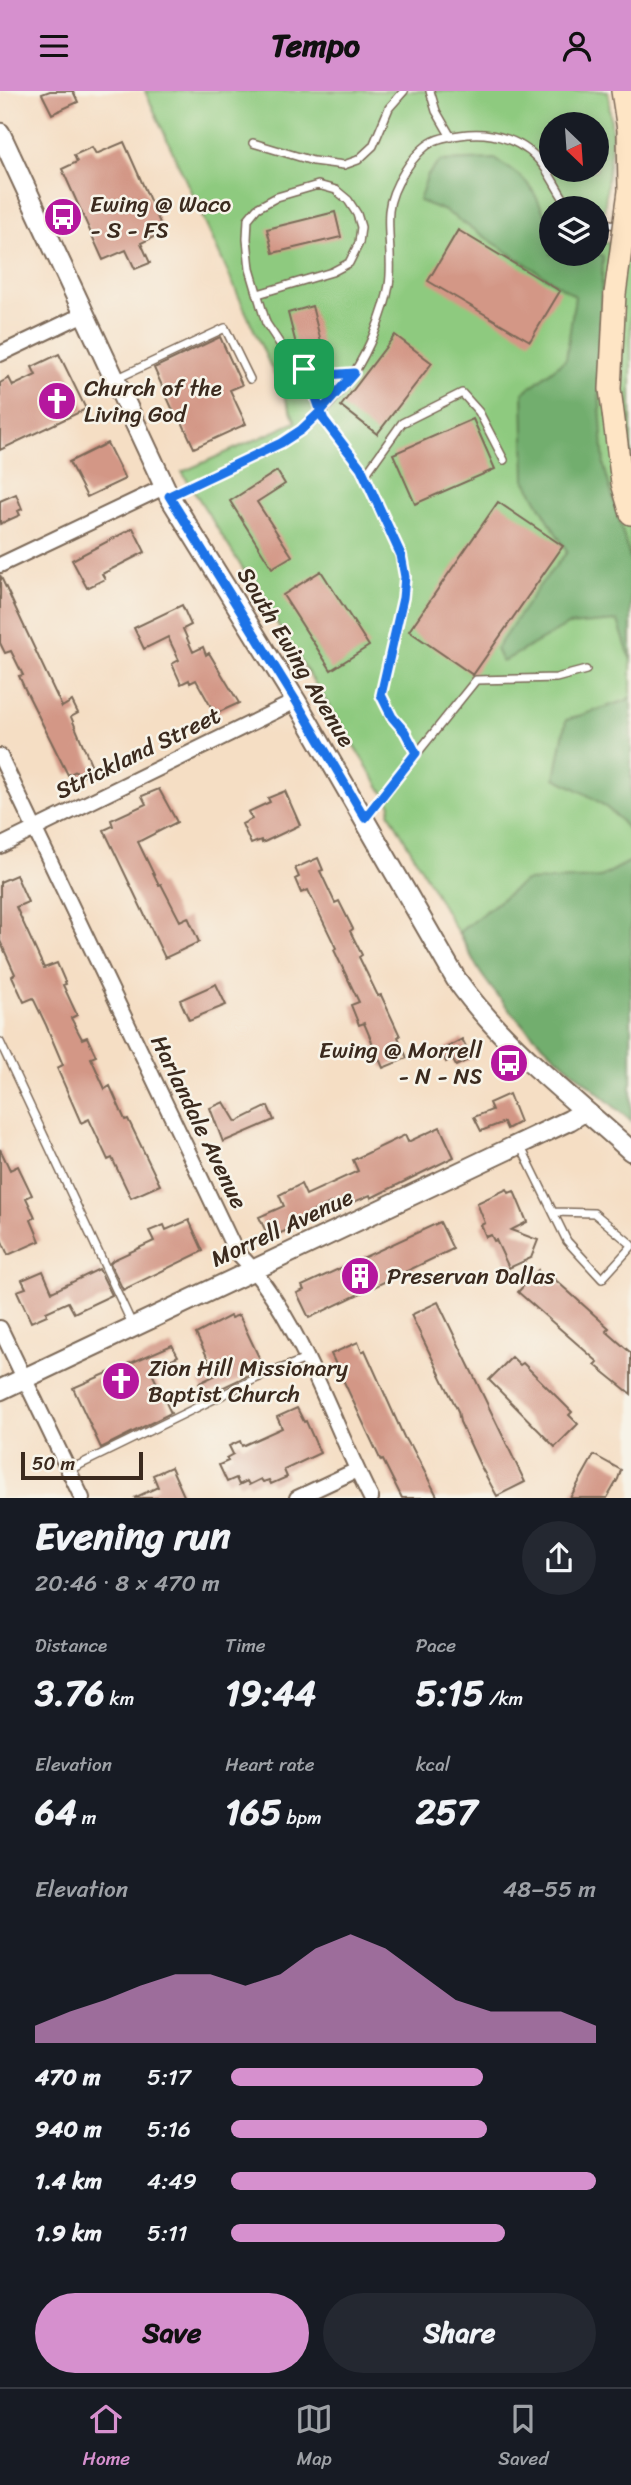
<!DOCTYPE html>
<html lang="en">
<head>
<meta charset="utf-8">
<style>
	:root { --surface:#171b24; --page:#242831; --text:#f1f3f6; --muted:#9ea1a6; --line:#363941; --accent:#d690ce }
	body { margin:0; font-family:Sriracha,sans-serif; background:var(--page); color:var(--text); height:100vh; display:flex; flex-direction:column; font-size:26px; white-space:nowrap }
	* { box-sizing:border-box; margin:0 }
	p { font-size:23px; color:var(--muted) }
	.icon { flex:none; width:38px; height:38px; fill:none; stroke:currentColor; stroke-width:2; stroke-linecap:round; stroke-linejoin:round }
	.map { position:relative; height:1407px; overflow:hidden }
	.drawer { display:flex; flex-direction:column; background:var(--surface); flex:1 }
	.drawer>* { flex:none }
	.needle { width:46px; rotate:155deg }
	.controls { position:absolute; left:539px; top:21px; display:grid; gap:14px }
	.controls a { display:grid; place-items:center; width:70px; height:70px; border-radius:50%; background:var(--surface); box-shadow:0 4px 18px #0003; font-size:35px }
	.scale { position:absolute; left:21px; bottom:18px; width:122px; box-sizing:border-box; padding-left:7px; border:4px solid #3b2a1e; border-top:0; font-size:19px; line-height:24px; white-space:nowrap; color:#3b2a1e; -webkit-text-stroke:5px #f7f3e8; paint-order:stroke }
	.pin { position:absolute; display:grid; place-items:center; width:60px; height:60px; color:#fff; margin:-30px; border-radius:14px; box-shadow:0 4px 10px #0006 }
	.round { display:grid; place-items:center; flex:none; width:74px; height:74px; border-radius:37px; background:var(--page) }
	.summary { display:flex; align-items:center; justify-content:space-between; height:119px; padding:0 35px }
	h1 { font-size:38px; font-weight:700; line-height:52px }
	.metrics { display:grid; grid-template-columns:repeat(3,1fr); gap:10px; height:119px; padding:7px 35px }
	.metrics div { display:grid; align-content:center }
	.metrics b { font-size:35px; font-weight:700 }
	.metrics small { font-size:19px; font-weight:400 }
	.metrics p { font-size:19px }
	.chart { height:196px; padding:14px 35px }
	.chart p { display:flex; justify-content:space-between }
	.chart svg { width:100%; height:126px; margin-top:7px; fill:var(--accent); opacity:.7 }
	.button { display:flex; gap:14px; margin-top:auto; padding:14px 35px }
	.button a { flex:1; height:80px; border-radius:42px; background:var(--accent); color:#111; font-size:28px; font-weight:700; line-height:80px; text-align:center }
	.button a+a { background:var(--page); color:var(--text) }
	ul { padding:0 35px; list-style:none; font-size:23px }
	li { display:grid; grid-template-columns:112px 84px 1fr; align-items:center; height:52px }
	li i { height:18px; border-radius:9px; background:var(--accent) }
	header { display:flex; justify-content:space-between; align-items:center; height:91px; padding:0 35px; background:var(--accent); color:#111; font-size:32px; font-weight:700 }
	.tab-bar { display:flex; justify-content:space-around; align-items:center; height:98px; border-top:2px solid var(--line); background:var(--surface); font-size:19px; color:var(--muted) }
	.tab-bar a { display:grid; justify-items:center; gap:4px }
	.tab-bar .active { color:var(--accent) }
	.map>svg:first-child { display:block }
	.green { fill:#8eca7f; stroke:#647a4e; stroke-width:2; fill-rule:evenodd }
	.forest { fill:#72ae6e; stroke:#566c46; stroke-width:2 }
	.building { fill:#d39786 }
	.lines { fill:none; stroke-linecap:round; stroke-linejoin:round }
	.service-casing { stroke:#7c6958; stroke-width:10 }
	.minor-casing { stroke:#7c6958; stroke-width:18 }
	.tertiary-casing { stroke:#7c6958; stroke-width:23 }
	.secondary-casing { stroke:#7c6958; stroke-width:24 }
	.service { stroke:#fff; stroke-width:7 }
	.minor { stroke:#fff; stroke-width:14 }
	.tertiary { stroke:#fff; stroke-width:19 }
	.secondary { stroke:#fee5c5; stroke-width:21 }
	.secondary-bridge-casing { stroke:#7c6958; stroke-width:24; stroke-linecap:butt }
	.secondary-bridge { stroke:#fee5c5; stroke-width:21 }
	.route-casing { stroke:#fff; stroke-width:14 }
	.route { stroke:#1a73e8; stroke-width:9 }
	.labels { text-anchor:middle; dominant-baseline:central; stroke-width:5; stroke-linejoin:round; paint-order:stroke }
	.poi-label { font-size:23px; fill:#3b2a1e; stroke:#f7f3e8; text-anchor:start }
	.street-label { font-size:23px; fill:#3b2a1e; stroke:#f7f3e8 }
</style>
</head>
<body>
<header><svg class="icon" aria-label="menu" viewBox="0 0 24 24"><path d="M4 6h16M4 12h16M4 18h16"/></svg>Tempo<svg class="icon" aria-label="person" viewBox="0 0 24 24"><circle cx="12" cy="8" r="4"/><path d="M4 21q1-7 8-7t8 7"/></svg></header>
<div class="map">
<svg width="631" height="1407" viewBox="0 0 631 1407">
	<rect width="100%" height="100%" fill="#f7f3e8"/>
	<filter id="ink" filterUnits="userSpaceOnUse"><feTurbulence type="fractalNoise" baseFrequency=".0143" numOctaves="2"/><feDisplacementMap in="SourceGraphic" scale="14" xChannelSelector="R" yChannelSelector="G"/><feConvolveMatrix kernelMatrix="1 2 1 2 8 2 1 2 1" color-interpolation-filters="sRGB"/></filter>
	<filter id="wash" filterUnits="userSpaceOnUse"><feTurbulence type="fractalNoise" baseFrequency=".00686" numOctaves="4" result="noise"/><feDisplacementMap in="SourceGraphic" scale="28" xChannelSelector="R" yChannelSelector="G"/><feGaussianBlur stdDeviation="1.57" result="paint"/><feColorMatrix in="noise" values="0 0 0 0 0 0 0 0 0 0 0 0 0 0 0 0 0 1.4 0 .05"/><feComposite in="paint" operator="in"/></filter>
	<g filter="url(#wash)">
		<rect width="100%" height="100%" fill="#f5dec4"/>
		<path class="green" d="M145,0h463l4,44 -11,107 30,3v876l-77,-67 -38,-38 -34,-41 -93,-163 2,-7 -209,-333 114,-50zM551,33h46v46h-46zM551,117h46v46h-46z"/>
		<path class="forest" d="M495,68c15,10 30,18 39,34 6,10 9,21 17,30v31l46,-1 6,3 -5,119 6,91 27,96v99l-13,-40 -50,4 -66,37 -6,-13 44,-64 27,-33 -42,-72 -2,-87 43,-34 9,-63 -130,-85 -26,-10 8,-25 13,-15z
			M631,605v139c-17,-29 -47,-42 -76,-57l11,-58 61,-20z
			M631,770v260c-52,-45 -110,-89 -149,-146 -9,-13 -15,-29 -23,-43l66,-51 74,-3z"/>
		<g id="blocks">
			<path class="building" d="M50,0h23l5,11 -26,12 -10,-20z
				M124,51l40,90 -23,11 9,20 -15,6 -9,-19 -23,10 -41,-91 15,-7 -3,-7 18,-8 4,7z
				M335,121l6,25 -68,16 -6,-24z
				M458,139l102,61 -30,50 -102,-60z
				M312,215l10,40 -24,6 -10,-39z
				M395,244l37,28 -55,71 -36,-28z
				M220,246l22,48 -12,5 16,34 -52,24 -16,-35 -3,2 -21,-47z
				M59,263l27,55 -86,41v-67l9,-5 4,8 23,-11 -4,-8z
				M473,328l22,50 -80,35 -22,-50z
				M107,352l18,36 -38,18 -18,-35z
				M277,380l8,13 -28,18 35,54 -20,12 -42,-67z
				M16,403l6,15 -4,2 2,4 -20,9v-23z
				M498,411l65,44 -90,129 -64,-44z
				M133,437l12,24 -43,22 3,5 -18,9 -15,-28z
				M321,480l48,75 -38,24 -48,-75z
				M0,484l62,132 10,-6 6,12 -7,4 23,54 -14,7 -4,-7 -8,4 -44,-88 -5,-11 4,-1 -12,-24 -6,2 -5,-10z
				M182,514l9,20 -8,4 10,23 10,-5 3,8 3,-2 30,50 -24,11 -19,-34 -6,3 -1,-3 -8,4 -9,-20 7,-4 -11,-23 -24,12 -10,-21z
				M159,698l18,33 -39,20 21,43 2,-1 19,37 8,-4 11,25 -34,16 -61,-128 9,-4 -2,-6 35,-16 -4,-8z
				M285,700l15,34 -38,18 -1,-3 -10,4 -9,-20 10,-5 -4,-7 22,-10 -2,-4z
				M318,767l5,12 -3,1 15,32 4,-2 14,28 -3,2 12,24 -3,2 19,39 3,-1 19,41 -2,1 9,21 -24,10 -19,-45 -5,2 -8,-20 8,-3 -25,-52 2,-2 -28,-58 -7,3 -6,-14 4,-2 -4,-9z
				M16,784l12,27 -12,5 28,61 13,-5 9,21 -3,1 14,30 -6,3 11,21 5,-2 9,19 -5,2 14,31 5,-3 15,34 3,-1 32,66 -29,13 -19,-40 -4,2 -19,-41 -8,4 -24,-55 6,-3 -17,-40 -13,-27 -9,4 -12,-26 3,-2 -15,-33v-59z
				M216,893l10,21 -37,15 -9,-20z
				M462,948l10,19 -16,8 -4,-8 -6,4 -6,-11z
				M509,1003l11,28 -13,7 -3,-7 -23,9 -7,-14 18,-7 -3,-7z
				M224,1011l12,20 32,-16 6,14 -51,22 -13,-34z
				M440,1036l14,30 -83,41 -1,-3 -30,13 -2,-6 -7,3 -1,-2 -42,21 2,5 -21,9 -10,-21 25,-11 -5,-11 22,-11 5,11 52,-24 -5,-11 52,-25 3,7z
				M0,1058l10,21 8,-4 14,29 -6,3 9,19 -4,3 9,21 -32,14 -8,-18z
				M507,1098l2,4 5,-2 13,31 -16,8 27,10 -7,18 -22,10 -13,-28 -2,1 -3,-6 -5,2 -5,-12 4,-2 -8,-20z
				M189,1129l14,31 -80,39 -13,-27 3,-3 41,-19 -5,-10 15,-6 2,5z
				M440,1131l13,27 -144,69 -12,-25 7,-3 -2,-4z
				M99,1178l13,26 -38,18 -6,-11 -22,10 1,3 -16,7 -14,-31 9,-3 -4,-8 21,-9 9,21z
				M538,1179l5,15 8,-9 58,52 -3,3 25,22v41l-36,-29 3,-3 -80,-70z
				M438,1211l87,180 -28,14 -17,-31 -20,-43 -2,-11 -47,-96z
				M239,1224l25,53 -59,28 -6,-13 17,-8 -20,-41 34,-18 1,2z
				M358,1251l4,10 3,-2 39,87 5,9 2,-1 27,53h-36l-19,-38 -2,1 -50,-107z
				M172,1254l6,11 -28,13 21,44 -70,35 -28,-60z
				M512,1266l8,8 3,-2 49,49 -3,3 9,9 -23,23 -66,-67z
				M297,1317l7,14 2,-1 14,32 -36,17 3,7 -16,7 -2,-4 -6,2 -2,-3 -12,6 -2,-4 -8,4 -3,-7 -9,4 -8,-17 9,-4 -2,-3 7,-4 -4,-8 11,-5 2,5 40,-18 -5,-11z
				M594,1364l27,15 -3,9 -11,19h-37z
				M171,1376l14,31h-51l24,-11 -5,-12z"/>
		</g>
	</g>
	<g filter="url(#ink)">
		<use href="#blocks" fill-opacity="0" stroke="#7c6958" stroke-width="2"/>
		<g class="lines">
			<defs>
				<path id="service" d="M430,0l6,20 15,26
					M253,52l60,18 31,4 14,-5 15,-14 16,-38 15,-17
					M597,131l26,4
					M258,203l74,-22 17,-9 10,-20 2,-16 -4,-13 -9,-14 -12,-10 -18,-5 -41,12 -20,11 -9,11 -1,20 3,30 16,54 14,21 20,18 4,7 7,12 13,39 37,48 40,87 4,22 -2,21 -22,97 11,22 13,15 11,21
					M304,278l23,6 27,-2
					M118,287l107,-50 25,51
					M365,384l37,-52 60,-30 17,19 25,48
					M170,405c42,-22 89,-38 128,-64 21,-14 41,-38 55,-58 15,-22 32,-63 36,-89 4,-23 -2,-51 0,-74 2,-23 25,-60 45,-70 7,-4 19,-5 26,-6 32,-5 66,5 85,33 9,13 15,27 25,40
					M366,726l110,-137 80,-2 30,-8
					M0,951l133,284
					M520,1054l47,96 35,38 29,-32
					M553,1121l41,1 37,31
					M69,1379l188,-92 49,-19"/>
				<path id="minor" d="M0,263l84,-40
					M0,474l164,-78
					M0,665l235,494c64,63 95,169 136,248
					M0,755l296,-145
					M0,1237l82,170
					M297,1407l60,-28"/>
				<path id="tertiary" d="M0,42l169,363 127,205 160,278c47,67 115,117 175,172
					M0,1299l570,-270 15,-9"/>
				<path id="secondary" d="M622,0l6,39 1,61
					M615,203l-5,95 12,94 9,31"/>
			</defs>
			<use href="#service" class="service-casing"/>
			<use href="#minor" class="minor-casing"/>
			<use href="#tertiary" class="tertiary-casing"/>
			<use href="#secondary" class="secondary-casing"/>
			<use href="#service" class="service"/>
			<use href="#minor" class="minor"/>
			<use href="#tertiary" class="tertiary"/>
			<use href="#secondary" class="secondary"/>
			<defs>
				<path id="secondary-bridge" d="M615,203l14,-103"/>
			</defs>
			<use href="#secondary-bridge" class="secondary-bridge-casing"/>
			<use href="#secondary-bridge" class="secondary-bridge"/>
		</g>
	</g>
	<g class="lines" filter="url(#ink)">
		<defs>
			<path id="route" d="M304,278c9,16 13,34 20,51l37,48 40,87 4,22 -2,21 -22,97 11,22 13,15 11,21 -51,65 -69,-117 -127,-205 112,-53 20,-13 19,-18 34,-39 -27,2 -23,-6"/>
		</defs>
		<use href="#route" class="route-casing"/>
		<use href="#route" class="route"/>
	</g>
	<defs>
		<symbol id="bus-disc" viewBox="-11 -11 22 22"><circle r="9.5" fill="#b5179e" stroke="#f7f3e8"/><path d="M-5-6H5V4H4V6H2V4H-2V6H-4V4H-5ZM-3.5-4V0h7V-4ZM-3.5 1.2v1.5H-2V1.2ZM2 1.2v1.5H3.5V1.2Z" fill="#fff"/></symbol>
		<symbol id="church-disc" viewBox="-11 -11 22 22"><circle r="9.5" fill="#b5179e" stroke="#f7f3e8"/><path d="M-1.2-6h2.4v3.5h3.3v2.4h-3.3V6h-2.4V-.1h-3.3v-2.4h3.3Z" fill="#fff"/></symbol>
		<symbol id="building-disc" viewBox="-11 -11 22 22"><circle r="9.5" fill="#b5179e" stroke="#f7f3e8"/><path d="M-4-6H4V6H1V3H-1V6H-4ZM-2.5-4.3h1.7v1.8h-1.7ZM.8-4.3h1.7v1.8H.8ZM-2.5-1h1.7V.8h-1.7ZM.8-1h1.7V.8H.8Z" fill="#fff"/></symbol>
	</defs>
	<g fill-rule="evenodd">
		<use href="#bus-disc" x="41" y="104" width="44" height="44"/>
		<use href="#church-disc" x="35" y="288" width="44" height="44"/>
		<use href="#bus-disc" x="487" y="950" width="44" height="44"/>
		<use href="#building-disc" x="338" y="1163" width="44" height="44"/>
		<use href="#church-disc" x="99" y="1268" width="44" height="44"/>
	</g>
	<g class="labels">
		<g class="poi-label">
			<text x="90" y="113">Ewing @ Waco<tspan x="90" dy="26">- S - FS</tspan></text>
			<text x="84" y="297">Church of the<tspan x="84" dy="26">Living God</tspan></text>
			<text x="482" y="959" text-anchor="end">Ewing @ Morrell<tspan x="482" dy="26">- N - NS</tspan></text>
			<text x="387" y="1185">Preservan Dallas</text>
			<text x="148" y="1277">Zion Hill Missionary<tspan x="148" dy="26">Baptist Church</tspan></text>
		</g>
		<g class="street-label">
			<text transform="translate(296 566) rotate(59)">South Ewing Avenue</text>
			<text transform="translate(138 662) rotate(-26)">Strickland Street</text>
			<text transform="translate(199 1031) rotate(64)">Harlandale Avenue</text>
			<text transform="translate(282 1137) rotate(-25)">Morrell Avenue</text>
		</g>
	</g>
</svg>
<div class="controls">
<a><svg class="needle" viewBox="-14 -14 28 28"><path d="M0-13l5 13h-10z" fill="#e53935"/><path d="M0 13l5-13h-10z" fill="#9ea1a6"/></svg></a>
<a><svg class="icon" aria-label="layers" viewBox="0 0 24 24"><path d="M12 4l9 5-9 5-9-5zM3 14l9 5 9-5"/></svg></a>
</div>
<div class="scale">50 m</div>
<div class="pin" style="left:304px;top:278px;background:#1e9e55"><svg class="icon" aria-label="arrive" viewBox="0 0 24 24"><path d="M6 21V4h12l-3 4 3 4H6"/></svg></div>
</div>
<section class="drawer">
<div class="summary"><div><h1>Evening run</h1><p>20:46 · 8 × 470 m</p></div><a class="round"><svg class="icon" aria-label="share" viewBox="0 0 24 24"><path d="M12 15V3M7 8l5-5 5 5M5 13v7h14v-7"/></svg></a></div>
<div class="metrics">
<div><p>Distance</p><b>3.76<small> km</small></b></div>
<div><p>Time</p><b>19:44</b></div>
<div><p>Pace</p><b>5:15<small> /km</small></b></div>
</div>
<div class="metrics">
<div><p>Elevation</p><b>64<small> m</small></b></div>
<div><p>Heart rate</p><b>165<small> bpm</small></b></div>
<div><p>kcal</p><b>257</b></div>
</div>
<div class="chart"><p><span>Elevation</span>48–55 m</p>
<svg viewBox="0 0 160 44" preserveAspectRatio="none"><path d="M0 44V38L10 33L20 29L30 24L40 20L50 20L60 24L70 20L80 11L90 6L100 11L110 20L120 29L130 33L140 33L150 33L160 38V44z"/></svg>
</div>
<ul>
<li><b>470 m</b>5:17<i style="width:69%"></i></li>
<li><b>940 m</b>5:16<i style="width:70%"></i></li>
<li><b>1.4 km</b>4:49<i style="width:100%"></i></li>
<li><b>1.9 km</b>5:11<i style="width:75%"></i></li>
</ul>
<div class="button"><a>Save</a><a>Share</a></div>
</section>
<nav class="tab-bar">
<a class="active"><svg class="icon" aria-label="home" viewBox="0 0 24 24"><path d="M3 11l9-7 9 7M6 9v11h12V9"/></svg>Home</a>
<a><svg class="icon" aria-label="map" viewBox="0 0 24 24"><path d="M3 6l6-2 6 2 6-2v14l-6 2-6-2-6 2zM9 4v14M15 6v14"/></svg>Map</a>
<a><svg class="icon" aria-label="saved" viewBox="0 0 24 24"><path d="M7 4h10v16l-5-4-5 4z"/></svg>Saved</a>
</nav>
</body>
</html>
